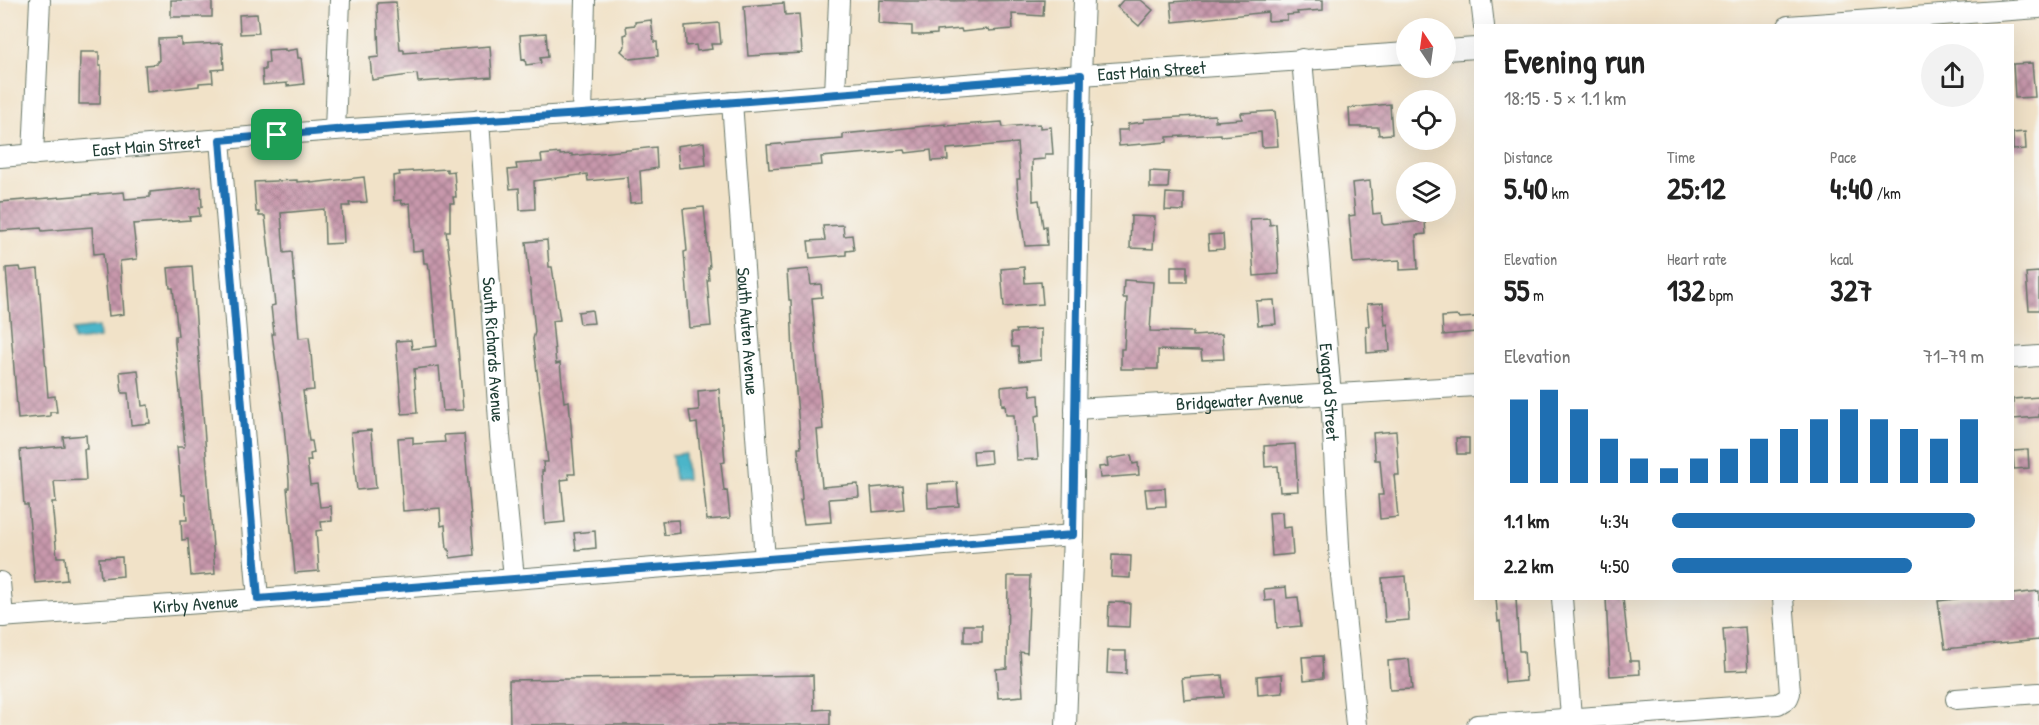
<!DOCTYPE html>
<html lang="en">
<head>
<meta charset="utf-8">
<style>
	:root { --surface:#fff; --page:#f2f2f2; --text:#222; --muted:#767676; --accent:#1f6fb2 }
	body { margin:0; font-family:"Patrick Hand",sans-serif; background:var(--page); color:var(--text); height:100vh; display:flex; flex-direction:column; font-size:22px; white-space:nowrap }
	* { box-sizing:border-box; margin:0 }
	p { font-size:20px; color:var(--muted) }
	.icon { flex:none; width:33px; height:33px; fill:none; stroke:currentColor; stroke-width:2; stroke-linecap:round; stroke-linejoin:round }
	.map { position:relative; flex:1; overflow:hidden }
	.panel { position:absolute; left:1474px; top:24px; width:540px; height:576px; display:flex; flex-direction:column; background:var(--surface); border-radius:0px; box-shadow:0 6px 24px #0002 }
	.panel>* { flex:none }
	.needle { width:39px; rotate:347deg }
	.tools { position:absolute; left:1396px; top:18px; display:grid; gap:12px }
	.tools a { display:grid; place-items:center; width:60px; height:60px; border-radius:50%; background:var(--surface); box-shadow:0 6px 24px #0002; font-size:30px }
	.pin { position:absolute; display:grid; place-items:center; width:51px; height:51px; color:#fff; margin:-26px; border-radius:12px; box-shadow:0 3px 9px #0006 }
	.round { display:grid; place-items:center; flex:none; width:63px; height:63px; border-radius:32px; background:var(--page) }
	.head { display:flex; align-items:center; justify-content:space-between; height:102px; padding:0 30px }
	h1 { font-size:33px; font-weight:700; line-height:45px }
	.stats { display:grid; grid-template-columns:repeat(3,1fr); gap:9px; height:102px; padding:6px 30px }
	.stats div { display:grid; align-content:center }
	.stats b { font-size:30px; font-weight:700 }
	.stats small { font-size:16px; font-weight:400 }
	.stats p { font-size:16px }
	.chart { height:168px; padding:12px 30px }
	.chart p { display:flex; justify-content:space-between }
	.chart svg { width:100%; height:108px; margin-top:6px; stroke:var(--accent); stroke-width:6 }
	ul { padding:0 30px; list-style:none; font-size:20px }
	li { display:grid; grid-template-columns:96px 72px 1fr; align-items:center; height:45px }
	li i { height:15px; border-radius:8px; background:var(--accent) }
	.map>svg:first-child { display:block }
	.water { fill:#4bb5c9; stroke:#35797e; stroke-width:1.5 }
	.building { fill:url(#building-cross-hatch) }
	.lines { fill:none; stroke-linecap:round; stroke-linejoin:round }
	.minor-casing { stroke:#687768; stroke-width:22 }
	.minor { stroke:#fff; stroke-width:20 }
	.route-casing { stroke:#fff; stroke-width:12 }
	.route { stroke:#1f6fb2; stroke-width:8 }
	.labels { text-anchor:middle; dominant-baseline:central; stroke-width:4.5; stroke-linejoin:round; paint-order:stroke }
	.street-label { font-size:18px; fill:#1f3d34; stroke:#f6f6f2 }
</style>
</head>
<body>
<div class="map">
<svg width="2039" height="725" viewBox="0 0 2039 725">
	<defs>
		<pattern id="building-cross-hatch" width="8" height="8" patternUnits="userSpaceOnUse" patternTransform="scale(1.5)"><rect width="8" height="8" fill="#c898ac"/><path d="M0 0l8 8M0 8l8-8" fill="none" stroke="#a27d8d"/></pattern>
	</defs>
	<rect width="100%" height="100%" fill="#f6f6f2"/>
	<filter id="ink" filterUnits="userSpaceOnUse"><feTurbulence type="fractalNoise" baseFrequency=".0167" numOctaves="2"/><feDisplacementMap in="SourceGraphic" scale="12" xChannelSelector="R" yChannelSelector="G"/><feConvolveMatrix kernelMatrix="1 2 1 2 8 2 1 2 1" color-interpolation-filters="sRGB"/></filter>
	<filter id="wash" filterUnits="userSpaceOnUse"><feTurbulence type="fractalNoise" baseFrequency=".008" numOctaves="4" result="noise"/><feDisplacementMap in="SourceGraphic" scale="24" xChannelSelector="R" yChannelSelector="G"/><feGaussianBlur stdDeviation="1.35" result="paint"/><feColorMatrix in="noise" values="0 0 0 0 0 0 0 0 0 0 0 0 0 0 0 0 0 1.4 0 .05"/><feComposite in="paint" operator="in"/></filter>
	<g filter="url(#wash)">
		<rect width="100%" height="100%" fill="#f1e2c8"/>
		<path class="water" d="M98,327l1,11 -25,3 -1,-11z
			M685,453l2,26 -12,1 -3,-25z"/>
		<g id="blocks">
			<path class="building" d="M171,0h41v17h-41z
				M880,0l26,1 138,-1 -1,16 -31,-2 1,15 -24,2 -1,-2 -26,3 -1,-3 -24,2v3l-13,1h-12v-9l-33,-2z
				M1123,0h18l12,10 -14,16 -22,-19z
				M1198,0h125v10l-26,2 1,2 -11,1v5l-19,1v-9l-95,10 -2,-20z
				M396,2l4,48h4v3l86,-7 2,31 -74,5 -1,-8 -45,6 -2,-22 9,-1 -2,-54z
				M784,3l1,12 14,-1 3,39 -54,3 -4,-50z
				M257,14l2,19 -19,1 -1,-19z
				M651,20l3,22h3l1,14 -28,3 -9,-8 4,-5 -1,-11 3,-1 -1,-8 9,-1v-3z
				M719,23l2,21h-10l1,5 -15,2 -1,-6 -10,1 -1,-20z
				M546,33l2,24 -8,1 1,5 -15,2 -1,-6 -3,1 -2,-25z
				M181,38v7l41,-2 2,26 -12,1 1,12 -14,1v3l-52,6 -2,-27 12,-1v-3h2l-1,-22z
				M285,49v2l12,-2 1,9h3l3,26 -17,2v-3l-24,2 -1,-15h3v-7h4l-1,-13z
				M80,52h19v14h2l-1,38h-21z
				M2032,63l3,34 -20,1 -2,-34z
				M1390,104l2,30 -13,1 -1,-8h-28l-1,-19z
				M1275,111l3,35 -16,1 -1,-15 -40,4v-2l-54,3v5l-48,4 -1,-16h10v-6l16,-2v-3l71,-4v6l27,-2 -1,-6z
				M1002,122l1,5 37,-3v4l11,-1 2,27h-8v5l-13,1 1,41 6,-1 4,27 3,-1 1,19 -22,1 -7,-52 -1,-15h3l-3,-36 -70,6 1,11 -16,1 -1,-11 -25,3 -1,-3 -84,7 1,8 -53,4 -2,-24 76,-6v-5l103,-10v2z
				M2025,132l1,17 -13,1v-17z
				M704,142l2,23 -27,3 -2,-22z
				M656,147l1,21 -17,3 2,31 -12,1 -2,-26 -40,4 -1,-7 -53,7 1,28 -15,1 -1,-22 -9,1 -2,-19 9,-1 -1,-5 26,-2 -1,-7 19,-2v2l12,-1v2z
				M447,169v3l7,-1 2,26h-3l1,6h-4v28h-4l7,54 10,125 -20,1 -4,-45 -25,3 3,44 -15,1 -6,-73 15,-1 1,9 25,-3 -7,-77h-1l-1,-6h-4l-1,-13 -10,1 -3,-48 -8,1 -1,-4 -7,1 -1,-25 7,-1 -1,-3z
				M1150,171l19,1 -1,16h-18z
				M364,177l3,25 -18,1 1,3h-8l2,37 -19,1 -1,-35 -43,4 3,40 8,-1 7,86 10,-1 2,16 3,37 -11,1 6,50h3l2,12 -4,1 1,7h-4l3,24 7,-1 3,23 11,-1 1,15 -11,1 1,8 -6,1 3,40 -24,2 -8,-85h2v-7l-6,-67 -11,-80h2l-3,-28 4,-1 -10,-89h-6v-4h-3l-2,-30 43,-2v2l14,-1v2z
				M1370,181l3,33 8,-1 1,10 2,2 41,-4 1,13 -10,1 2,34 -18,1v-10l-47,3 -4,-47 6,-1 -3,-32z
				M201,187l1,20 -3,1 1,8 -11,1 1,3 -57,4 4,35 -17,2 4,53 -15,2 -6,-63 -9,1 -2,-27 -50,4 -1,-3 -41,3v-29l124,-10 1,7 25,-2v-5z
				M1166,193l18,1v17l-19,-1z
				M704,207l6,61h-2l1,12h-2l4,46 -21,2 -6,-76 3,-1 -4,-42z
				M1131,216l24,1 -2,32 -23,-1z
				M1269,218l1,7 6,-1 3,50 -25,2 -4,-57z
				M843,225l1,11 8,-1 2,15 -8,1v4l-36,3 -2,-17 17,-1 -2,-14z
				M1223,234l1,15 -15,1 -1,-15z
				M547,240l2,27h3l8,53 -8,1 4,43 4,-1 4,39 5,-1 6,73h-7l1,5 -8,1 4,42 -20,2 -3,-53h2l-1,-9h5l-15,-123 2,-7 -9,-90z
				M192,266l23,308 -24,2 -3,-37 -6,1 -1,-20h6l-2,-25h-3l-1,-5 -4,-43h7l1,-2 -10,-102v-7h3l-5,-48h-3l-2,-20z
				M1171,266h16v16h-16z
				M20,267l1,4 17,-2 10,128 7,-1 2,16h-7v4l-32,3 -12,-151z
				M1024,267l1,16 16,-1 2,22 -39,3 -3,-38z
				M809,269l2,16 10,-1 1,13 -10,1 11,131 -6,1 5,57 36,-3 1,13 -30,2 2,23 -27,2 -4,-24 2,-1 -4,-51h3l-8,-90 -2,-58h-2l-2,-29z
				M2039,272v38h-10l-3,-37z
				M1124,280l29,2 -3,49 43,1v4l29,-2 2,25 -22,1 -1,-9 -43,-1v19h-37v-20h3l3,-51h-4z
				M1274,300l2,24 -18,1 -2,-24z
				M1383,303l2,22 3,-1 2,27 -23,2 -1,-27h3l-2,-22z
				M592,310l2,13 -14,1 -2,-12z
				M1458,316l1,2 17,-1v15l-33,3 -1,-18z
				M1041,329v31l-22,2 -1,-15h-6l-1,-14h6l-1,-3z
				M138,370l4,36 6,-1 2,18 -19,2 -3,-32h-6l-2,-21z
				M1030,384l1,12 8,-1 1,20 -5,1 3,43 -22,1 -2,-45h-8l-1,-11 -3,1 -1,-18z
				M719,389l6,73 -4,1 3,28 3,-1 3,28 -23,2 -10,-97 -6,1 -2,-13 10,-1 -1,-19z
				M2039,397v20l-26,2v-20z
				M371,430l5,58 -19,2 -6,-58z
				M1396,431l3,44h-5l4,42 -18,2 -2,-24h5l-3,-35h-5l-2,-27z
				M464,434l10,121 -24,3 -1,-9h-2l-2,-24 -4,1 -1,-18 -37,3 -5,-73 15,-1v7l32,-2 -1,-7z
				M86,435l1,14h-3l2,31 -32,1 2,21h-4l5,55h8l2,23 -32,3 -7,-78h-4l-4,-55 44,-4 -1,-9z
				M1456,438h13v16h-12z
				M1295,444l3,47 -18,1 -2,-26 -13,1 -1,-21z
				M990,450l1,13 -17,2 -1,-14z
				M2028,450l1,18 -15,1 -1,-18z
				M1131,455l2,9 5,-1 1,12 -39,3 -1,-11 9,-1 -1,-7z
				M957,482l2,24 -31,2 -1,-24z
				M902,485l2,24 -31,3 -2,-24z
				M1165,488l1,18 -19,1 -2,-18z
				M1282,512l1,16 8,-1 2,27 -21,2 -3,-43z
				M678,520l2,13 -16,2 -2,-14z
				M595,531l1,17 -20,2 -2,-17z
				M1112,555l19,1 -1,22 -19,-1z
				M122,557l1,19 -22,2 -2,-20z
				M1008,576h22l-3,77 -7,-1 3,44 -25,2 -2,-29 11,-1z
				M1406,576l3,44 -24,2 -3,-44z
				M1286,587l1,11 11,-1 3,29 -24,2 -2,-28 -10,1 -1,-12z
				M2039,591v49l-94,9 -7,-48 24,-3h51v-4z
				M1496,598h20l3,53h5l2,30 -21,2 -5,-62 -2,1z
				M1606,598h17l7,63h9l1,13 -30,2z
				M1109,602l21,1 -1,24 -21,-1z
				M964,625h18v17h-18z
				M1745,627l3,43 -22,1 -3,-42z
				M1108,651h18v23l-19,-1z
				M1322,656l1,22 -19,2 -2,-23z
				M1409,659l3,30 -22,1 -2,-29z
				M1282,674l1,19 -25,2 -1,-19z
				M813,675l1,35 16,-1v16h-320l-1,-45z
				M1222,675l2,22 -40,3 -2,-22z"/>
		</g>
	</g>
	<g filter="url(#ink)">
		<use href="#blocks" fill-opacity="0" stroke="#687768" stroke-width="1.5"/>
		<g class="lines">
			<defs>
				<g id="minor">
					<path d="M1481,0l3,26"/>
					<path d="M1788,26l251,-18"/>
					<path d="M1446,50l30,-2"/>
					<path id="s1" d="M1302,59l29,336 9,170 16,160"/>
					<path d="M835,94l4,-94"/>
					<path id="s2" d="M732,102l33,458"/>
					<path d="M582,114l3,-114"/>
					<path id="s3" d="M479,120l21,316 14,142"/>
					<path d="M335,130l5,-130"/>
					<path d="M220,140l38,459"/>
					<path d="M33,155l7,-155"/>
					<path id="s4" d="M0,157l335,-27 247,-16 499,-39 326,-22"/>
					<path d="M2013,358l26,-2"/>
					<path id="s5" d="M1075,409l401,-23"/>
					<path d="M0,582l3,35"/>
					<path d="M1562,598l9,119"/>
					<path id="s6" d="M0,617l258,-18 815,-64"/>
					<path d="M1956,699l83,-6"/>
					<path d="M1066,725l7,-190 8,-460 3,-75"/>
					<path d="M1477,725l301,-21 10,-6 2,-5 -7,-95"/>
				</g>
			</defs>
			<use href="#minor" class="minor-casing"/>
			<use href="#minor" class="minor"/>
		</g>
	</g>
	<g class="lines" filter="url(#ink)">
		<defs>
			<path id="route" d="M1081,75l-8,460 -815,64 -38,-459 115,-10 247,-16z"/>
		</defs>
		<use href="#route" class="route-casing"/>
		<use href="#route" class="route"/>
	</g>
	<g class="labels">
		<g class="street-label">
			<text stroke="none"><textPath href="#s4" startOffset="1155">East Main Street</textPath></text>
			<text stroke="none"><textPath href="#s4" startOffset="147">East Main Street</textPath></text>
			<text stroke="none"><textPath href="#s2" startOffset="230">South Auten Avenue</textPath></text>
			<text stroke="none"><textPath href="#s3" startOffset="230">South Richards Avenue</textPath></text>
			<text stroke="none"><textPath href="#s1" startOffset="334">Evagrod Street</textPath></text>
			<text stroke="none"><textPath href="#s5" startOffset="165">Bridgewater Avenue</textPath></text>
			<text stroke="none"><textPath href="#s6" startOffset="196">Kirby Avenue</textPath></text>
		</g>
	</g>
</svg>
<div class="tools">
<a><svg class="needle" viewBox="-14 -14 28 28"><path d="M0-13l5 13h-10z" fill="#e53935"/><path d="M0 13l5-13h-10z" fill="#767676"/></svg></a>
<a><svg class="icon" aria-label="locate" viewBox="0 0 24 24"><circle cx="12" cy="12" r="6"/><path d="M12 2v4M12 18v4M2 12h4M18 12h4"/></svg></a>
<a><svg class="icon" aria-label="layers" viewBox="0 0 24 24"><path d="M12 4l9 5-9 5-9-5zM3 14l9 5 9-5"/></svg></a>
</div>
<div class="pin" style="left:277px;top:135px;background:#1e9e55"><svg class="icon" aria-label="arrive" viewBox="0 0 24 24"><path d="M6 21V4h12l-3 4 3 4H6"/></svg></div>
<section class="panel">
<div class="head"><div><h1>Evening run</h1><p>18:15 · 5 × 1.1 km</p></div><a class="round"><svg class="icon" aria-label="share" viewBox="0 0 24 24"><path d="M12 15V3M7 8l5-5 5 5M5 13v7h14v-7"/></svg></a></div>
<div class="stats">
<div><p>Distance</p><b>5.40<small> km</small></b></div>
<div><p>Time</p><b>25:12</b></div>
<div><p>Pace</p><b>4:40<small> /km</small></b></div>
</div>
<div class="stats">
<div><p>Elevation</p><b>55<small> m</small></b></div>
<div><p>Heart rate</p><b>132<small> bpm</small></b></div>
<div><p>kcal</p><b>327</b></div>
</div>
<div class="chart"><p><span>Elevation</span>71–79 m</p>
<svg viewBox="0 0 160 44" preserveAspectRatio="none"><path d="M5 44V10M15 44V6M25 44V14M35 44V26M45 44V34M55 44V38M65 44V34M75 44V30M85 44V26M95 44V22M105 44V18M115 44V14M125 44V18M135 44V22M145 44V26M155 44V18"/></svg>
</div>
<ul>
<li><b>1.1 km</b>4:34<i style="width:97%"></i></li>
<li><b>2.2 km</b>4:50<i style="width:77%"></i></li>
</ul>
</section>
</div>
</body>
</html>
